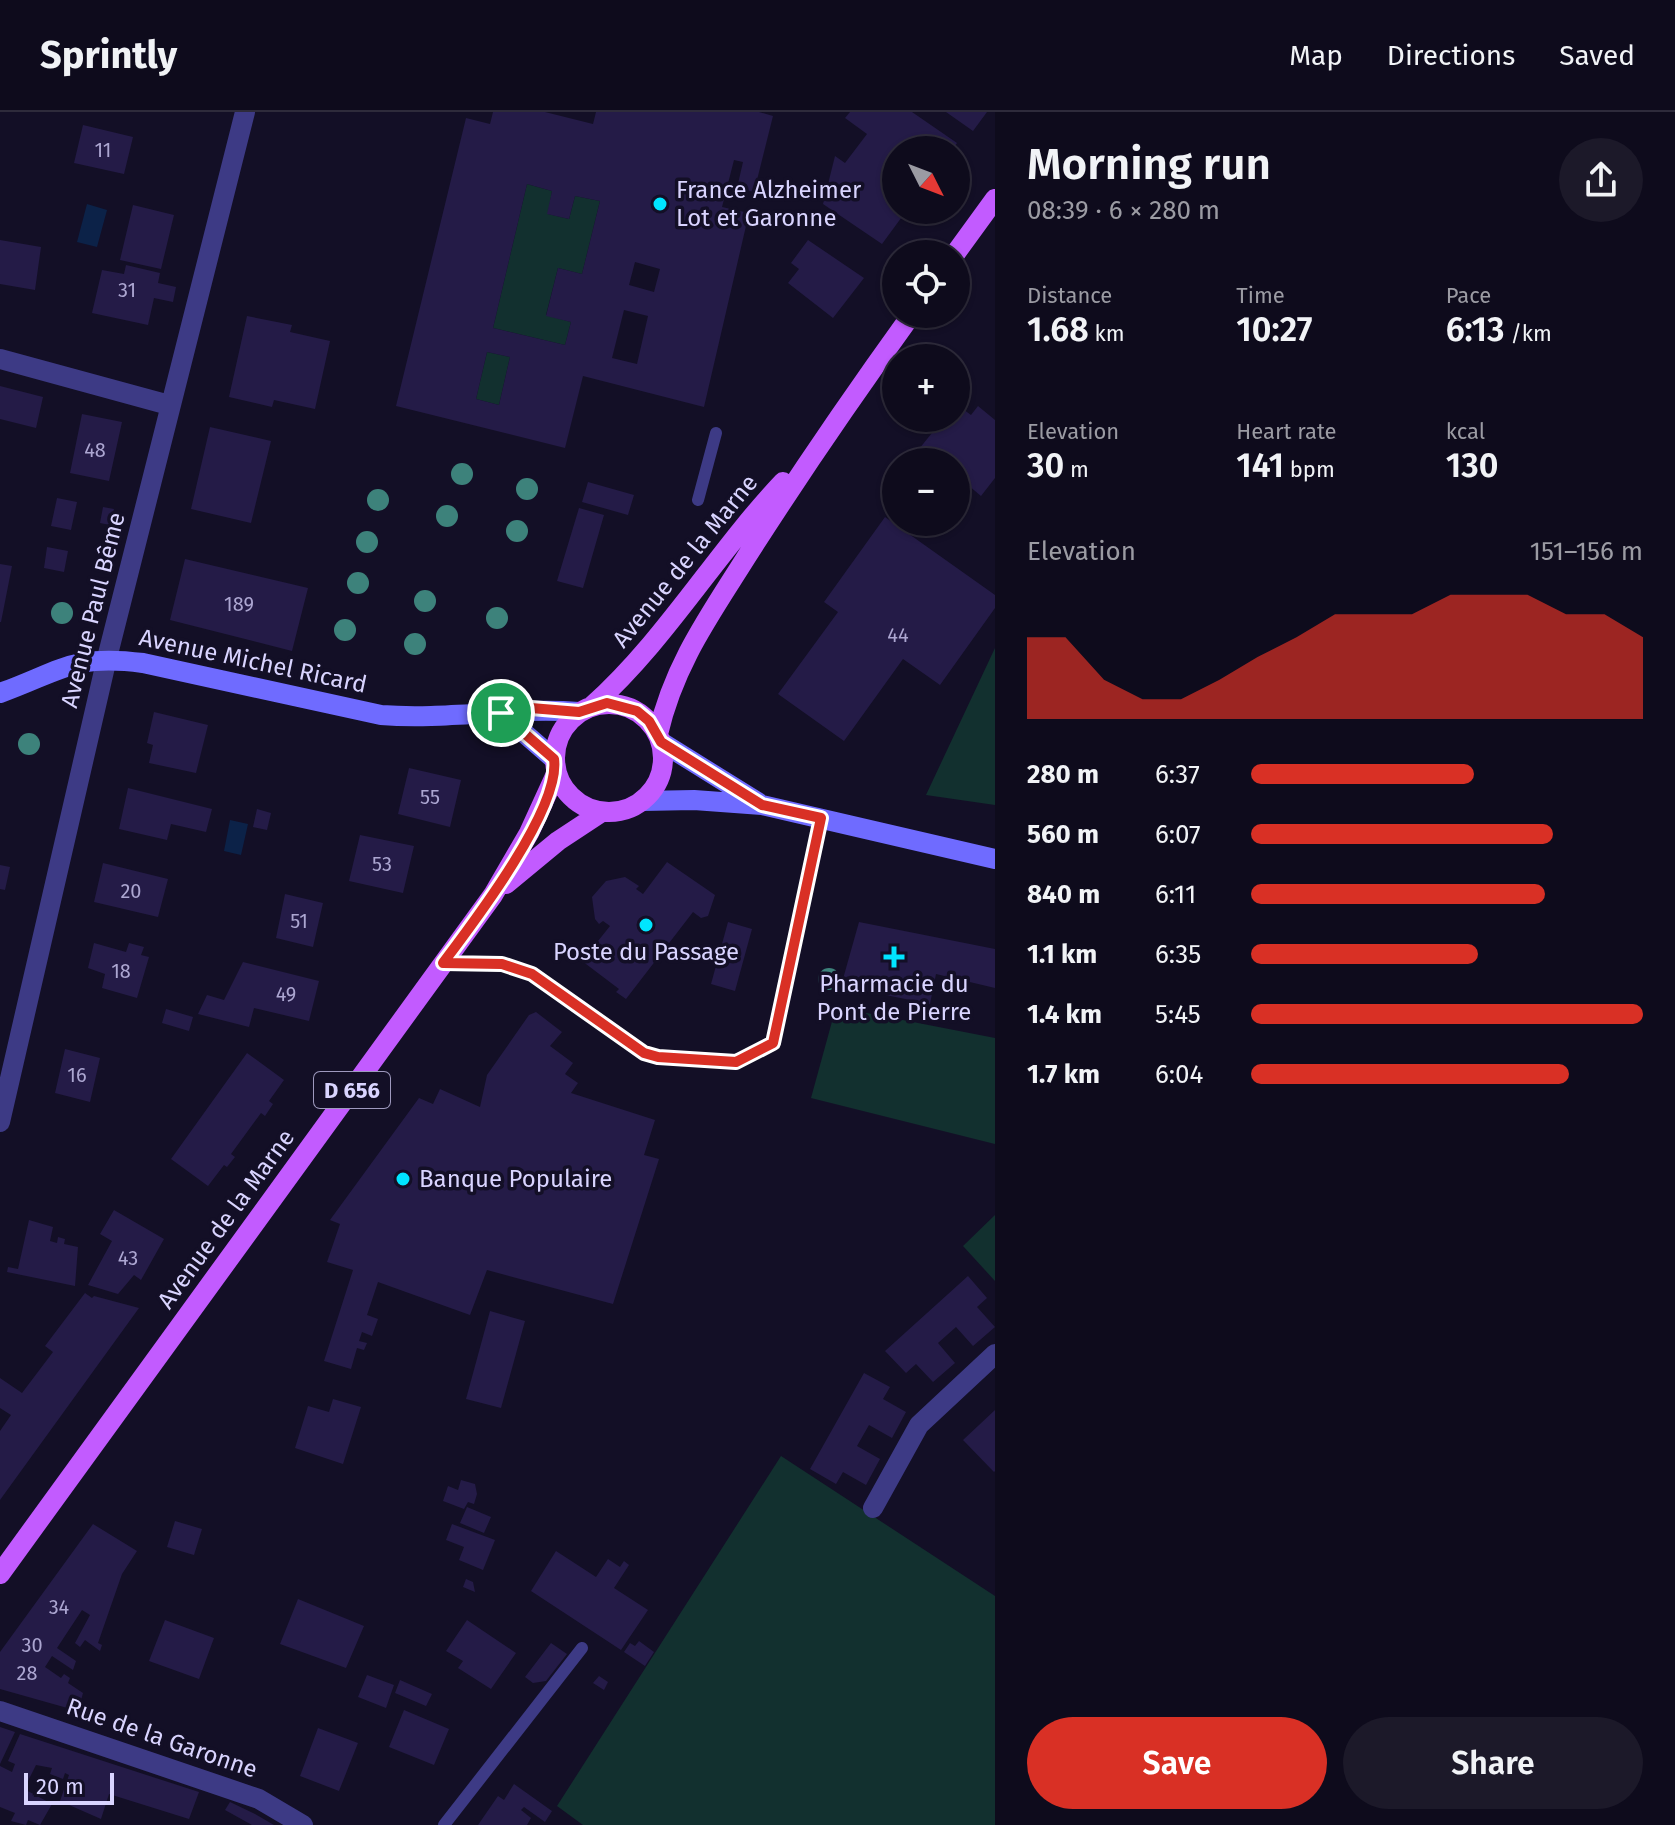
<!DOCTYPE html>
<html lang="en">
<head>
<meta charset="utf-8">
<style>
	:root { --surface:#0e0b1c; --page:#1c1929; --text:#f1f3f6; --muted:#9b9ba3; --line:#2e2b3b; --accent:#d93025 }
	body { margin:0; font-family:"Fira Sans",sans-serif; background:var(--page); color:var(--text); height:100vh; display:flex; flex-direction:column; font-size:30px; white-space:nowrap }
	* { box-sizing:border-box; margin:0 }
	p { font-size:26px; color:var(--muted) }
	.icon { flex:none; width:44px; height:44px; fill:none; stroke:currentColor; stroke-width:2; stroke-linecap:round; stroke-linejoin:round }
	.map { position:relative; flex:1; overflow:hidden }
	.side { display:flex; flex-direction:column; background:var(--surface); width:680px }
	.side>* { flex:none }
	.needle { width:52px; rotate:132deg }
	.controls { position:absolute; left:882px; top:24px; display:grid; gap:16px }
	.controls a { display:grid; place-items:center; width:88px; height:88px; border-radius:50%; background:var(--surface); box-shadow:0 2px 6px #0004,0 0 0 2px var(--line); font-size:40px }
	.scale { position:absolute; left:24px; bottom:20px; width:90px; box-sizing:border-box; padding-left:8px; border:4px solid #d9d4ff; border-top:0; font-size:22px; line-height:28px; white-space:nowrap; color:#d9d4ff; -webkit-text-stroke:6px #130f26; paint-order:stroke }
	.pin { position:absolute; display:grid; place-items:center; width:68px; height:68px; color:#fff; margin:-34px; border:4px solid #fff; border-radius:50%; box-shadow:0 2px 8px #0007 }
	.round { display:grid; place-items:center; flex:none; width:84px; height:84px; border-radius:42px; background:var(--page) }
	.summary { display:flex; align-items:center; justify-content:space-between; height:136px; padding:0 32px }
	h1 { font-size:44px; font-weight:600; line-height:60px }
	.metrics { display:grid; grid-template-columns:repeat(3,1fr); gap:12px; height:136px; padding:8px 32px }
	.metrics div { display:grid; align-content:center }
	.metrics b { font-size:34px; font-weight:600 }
	.metrics small { font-size:22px; font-weight:400 }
	.metrics p { font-size:22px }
	.chart { height:224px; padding:16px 32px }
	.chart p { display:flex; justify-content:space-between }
	.chart svg { width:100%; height:144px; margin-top:8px; fill:var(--accent); opacity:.7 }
	.action { display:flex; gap:16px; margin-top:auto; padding:16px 32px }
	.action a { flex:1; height:92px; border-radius:48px; background:var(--accent); color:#fff; font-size:32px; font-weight:600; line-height:92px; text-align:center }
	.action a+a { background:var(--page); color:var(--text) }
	ul { padding:0 32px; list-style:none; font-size:26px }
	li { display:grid; grid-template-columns:128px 96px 1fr; align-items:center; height:60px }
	li i { height:20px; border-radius:10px; background:var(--accent) }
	header { display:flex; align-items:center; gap:48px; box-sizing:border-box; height:112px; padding:0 40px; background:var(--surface); border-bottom:2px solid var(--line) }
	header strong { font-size:38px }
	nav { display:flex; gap:44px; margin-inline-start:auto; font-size:28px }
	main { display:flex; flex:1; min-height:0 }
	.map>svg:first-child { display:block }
	.green { fill:#12302f }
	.water { fill:#0c2248 }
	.building { fill:#241b47; fill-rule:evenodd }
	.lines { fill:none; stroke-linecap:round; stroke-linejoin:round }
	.lane { stroke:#3d3a85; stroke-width:12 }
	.street { stroke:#3d3a85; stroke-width:20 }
	.secondary { stroke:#6f6bff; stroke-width:20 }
	.primary { stroke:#c25bff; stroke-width:20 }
	.tree { fill:#3d827b }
	.route-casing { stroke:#fff; stroke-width:16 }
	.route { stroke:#d93025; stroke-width:10 }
	.poi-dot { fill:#00e5ff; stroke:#130f26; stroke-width:3 }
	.labels { text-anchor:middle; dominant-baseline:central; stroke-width:7; stroke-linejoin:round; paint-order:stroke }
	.number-label { font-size:20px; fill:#aca6d1 }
	.shield { fill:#130f26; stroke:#9e99be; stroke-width:2 }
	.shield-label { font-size:22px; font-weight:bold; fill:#d9d4ff }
	.poi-label { font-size:24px; fill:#d9d4ff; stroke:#130f26; text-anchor:start }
	.street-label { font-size:24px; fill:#d9d4ff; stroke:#130f26 }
</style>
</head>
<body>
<header>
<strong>Sprintly</strong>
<nav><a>Map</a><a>Directions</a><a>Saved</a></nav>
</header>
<main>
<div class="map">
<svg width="995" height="1713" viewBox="0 0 995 1713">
	<rect width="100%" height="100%" fill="#130f26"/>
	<path class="green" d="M527,72l25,7 -4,23 21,5 6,-23 25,5 -18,73 -24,-6 -12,47 25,7 -6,23 -72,-17z
		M487,240l23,5 -11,48 -23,-6z
		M995,536v157l-69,-10z
		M836,895l159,31v106l-184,-46z
		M995,1103v66l-32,-35z
		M781,1344l214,140v229h-412l-26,-19z"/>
	<path class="water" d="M87,92l20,6 -10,37 -20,-5z
		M230,708l18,4 -7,31 -17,-4z"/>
	<path class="building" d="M493,0h52l48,12 3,-12h163l14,4 -19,76 -17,-4 6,-26 -9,-2 -12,47 27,6 -45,194 -121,-31 -18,72 -169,-42 70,-288 24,6zM527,72l25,7 -5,23 22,5 6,-23 25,5 -18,73 -24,-6 -12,48 25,6 -6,23 -72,-17zM635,150l25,7 -6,23 -25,-7zM624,198l24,6 -11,48 -25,-6zM487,240l23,5 -11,48 -23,-6z
		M850,0h62l45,31 -5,7h-56v60h11l-25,34 -59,-40 12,-48 10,7 22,-29 -22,-16z
		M946,0h41l-14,19z
		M83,13l50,12 -9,37 -50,-11z
		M133,93l41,10 -13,54 -41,-9z
		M0,128l41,7 -6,43 -35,-6z
		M808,128l56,38 -31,40 -45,-35 11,-14 -8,-6z
		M126,153l34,8 -2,10 18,4 -3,15 -19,-4 -6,27 -56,-12 10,-43 22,4z
		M247,204l45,9 -2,7 40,9 -15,68 -41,-9 -2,7 -43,-10z
		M0,274l43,11 -7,31 -36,-9z
		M956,292l15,11 7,-9 17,14v58l-14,18 -25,-21v-13h-17l-13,-11 -6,7 -5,-4 29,-36h12z
		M82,302l40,8 -13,59 -39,-8z
		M210,315l61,14 -20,82 -60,-14z
		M588,370l46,13 -6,20 -46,-13z
		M57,386l20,4 -6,28 -20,-4z
		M103,395l11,2 -4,16 -10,-2z
		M579,396l25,7 -21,73 -26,-7z
		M885,405l110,78v13l-55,77 -37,-26 -59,82 -66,-47 60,-82 -14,-10z
		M47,435l21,4 -4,21 -20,-4z
		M185,447l123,29 -16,63 -122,-31z
		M0,452l12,2 -11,56h-1z
		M154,600l54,13 -12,48 -47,-10 4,-18 -6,-2z
		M409,656l52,12 -11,47 -52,-13z
		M128,676l84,21 -6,23 -35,-8 -4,16 -48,-11z
		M257,697l14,4 -4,17 -14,-3z
		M360,723l54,11 -11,47 -54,-12z
		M667,750l48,33 -7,21 -7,2 -8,-6 -67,87 -10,-7 3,-3 -37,-28 28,-35 -7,-5 -4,3 -4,-5 -3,-22 14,-16 19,-4 14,9 -3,3 7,5z
		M103,751l65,16 -10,38 -64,-15z
		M0,753l10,2 -5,23 -5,-1z
		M285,782l38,9 -10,44 -37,-9z
		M728,810l24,7 -17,62 -24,-7z
		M859,810l136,27v39l-59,-14 -6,30 -89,-18z
		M94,831l32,9 3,-9 15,4 -3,8 8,2 -12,41 -35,-10 3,-14 -17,-6z
		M243,850l76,19 -10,40 -55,-13 -5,19 -51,-13 9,-19 17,5z
		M166,897l27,8 -4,14 -27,-8z
		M536,900l26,20 -12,14 23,17 -8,11 13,9 -7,10 84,27 -11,35 15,4 -46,145 -126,-34 -17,45 -92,-33 -11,33 11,4 -6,17 -10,-4 -3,9 8,2 -3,7 -7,-2 -6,21 -27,-8 29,-91 -26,-8 13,-38 -10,-4 89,-122 14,6 7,-15 40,18 7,-32 42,-60z
		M65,937l35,9 -10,44 -35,-9z
		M247,941l37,27 -15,21 4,3 -8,12 -4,-3 -30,41 4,3 -8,10 -3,-2 -16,21 -37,-27z
		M114,1098l50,29 -23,41 -7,-5 -16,19 -30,-9 24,-44 -12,-7z
		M29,1108l24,7 -3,14 7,2 1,-6 7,2 -1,5 14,3 -3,39 -68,-14 1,-5 10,2z
		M968,1164l19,22 -10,9 18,20 -22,19 -17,-19 -18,16 17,20 -22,19 -17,-18 -10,9 -21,-22z
		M85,1181l7,5 2,-2 45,12 -139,192v-69l11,-16 -11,-7v-30l22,15 31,-41 -8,-6z
		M490,1199l35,10 -24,87 -35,-9z
		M864,1261l26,14 -7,12 23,13 -14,26 -23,-13 -12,21 23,13 -14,26 -23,-13 -7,12 -26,-15z
		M333,1287l28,8 -18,57 -48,-16 13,-42 21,6z
		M995,1298v61l-1,1 -31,-32z
		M461,1368l14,4 2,10 -3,10 -6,-2 -4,7 -21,-8 5,-15 10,4z
		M467,1395l24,10 -7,16 -24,-10z
		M175,1409l27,8 -8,26 -27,-8z
		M93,1412l44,27 -15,23 -24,69 4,2 -2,6 -15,-11 -5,7 -5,-4 15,-28 -8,-5 -25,38 19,13 -3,9 -21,-14 -7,11 16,11 3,-4 6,4 -2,5 15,10 -5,18 -78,-22v-37z
		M452,1412l43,16 -12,30 -24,-10 5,-13 -18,-7z
		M556,1439l40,26 12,-18 12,8 4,-6 5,4 -15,23 34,22 -27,40 -90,-59z
		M466,1467l7,3 2,10 -12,-5z
		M298,1487l66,27 -18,42 -66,-24z
		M165,1508l49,18 -15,41 -50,-18z
		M467,1508l49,33 -25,36 -33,-21 5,-7 -17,-10z
		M639,1529l15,11 -9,14 -21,-14 6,-9 5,3z
		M551,1531l16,11 -21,27 -13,2 -8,-6z
		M367,1563l27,10 -8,23 -28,-11z
		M599,1564l9,6 -4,8 -11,-7z
		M400,1568l32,14 -6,12 -31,-13z
		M404,1598l45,19 -15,36 -45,-18z
		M0,1615l15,5 -15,32z
		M318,1616l40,15 -19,48 -39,-15z
		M20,1622l179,58 -10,27 -80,-25 -8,25 -41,-18 9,-26 -4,-2 -2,6 -13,-5 2,-6 -16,-3 -12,24 28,15 -12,21 -12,-5 -2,5 -15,-4 4,-8 -15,-6v-41l12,6 3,-8 -7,-3z
		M514,1672l38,27 -7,11 -21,-15 -3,3 10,8 -4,7h-49l20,-29 6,4z
		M230,1690l25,12 19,11h-22l-27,-15z"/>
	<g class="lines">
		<path class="lane" d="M698,388l18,-67
			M443,851l59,1 30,10 112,79 14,4 78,5 37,-19 48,-225
			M444,1713l138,-177"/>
		<path class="street" d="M0,247l169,46
			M0,1010l107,-464 138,-546
			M873,1396l46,-83 76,-71
			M0,1599l259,88 44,26"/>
		<path class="secondary" d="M0,581c61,-22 72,-39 143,-30l238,52c67,5 132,-8 198,-3
			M501,601l53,46
			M661,630l98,61
			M642,689l52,-1 68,5 233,54"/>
		<path class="primary" d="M955,142l40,-55
			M555 646a54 54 0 1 1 108 0a54 54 0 1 1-108 0Z
			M592,594c73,-65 124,-153 191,-224
			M658,622c16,-70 52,-119 89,-178 53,-83 108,-163 165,-242
			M506,772l52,-43 44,-29
			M0,1462l493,-679 36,-62 27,-59"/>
	</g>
	<g class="tree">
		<circle cx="462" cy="362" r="11"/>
		<circle cx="527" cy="377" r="11"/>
		<circle cx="378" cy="388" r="11"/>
		<circle cx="447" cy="404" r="11"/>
		<circle cx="517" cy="419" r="11"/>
		<circle cx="367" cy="430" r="11"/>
		<circle cx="358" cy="471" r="11"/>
		<circle cx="425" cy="489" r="11"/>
		<circle cx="62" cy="501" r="11"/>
		<circle cx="497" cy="506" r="11"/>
		<circle cx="345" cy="518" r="11"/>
		<circle cx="415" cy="532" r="11"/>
		<circle cx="29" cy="632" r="11"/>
		<circle cx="829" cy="867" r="11"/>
	</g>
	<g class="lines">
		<defs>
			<path id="route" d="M607,591l30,8 12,10 12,21 101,63 59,13 -48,225 -37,19 -78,-5 -14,-4 -112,-79 -30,-10 -59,-1c31,-41 118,-155 111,-204l-53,-46 30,-5 48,4z"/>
		</defs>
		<use href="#route" class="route-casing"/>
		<use href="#route" class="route"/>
	</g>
	<g class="poi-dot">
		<circle cx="660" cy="92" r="8"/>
		<circle cx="646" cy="813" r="8"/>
		<path d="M890 833h8v8h8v8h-8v8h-8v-8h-8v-8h8z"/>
		<circle cx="403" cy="1067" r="8"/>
	</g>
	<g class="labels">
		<g class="number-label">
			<text x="103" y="38">11</text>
			<text x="127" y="178">31</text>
			<text x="95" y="338">48</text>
			<text x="239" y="492">189</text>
			<text x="898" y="523">44</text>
			<text x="430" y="685">55</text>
			<text x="382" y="752">53</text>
			<text x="131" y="779">20</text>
			<text x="299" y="809">51</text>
			<text x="121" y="859">18</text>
			<text x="286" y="882">49</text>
			<text x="77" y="963">16</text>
			<text x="128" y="1146">43</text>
			<text x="59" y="1495">34</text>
			<text x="32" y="1533">30</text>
			<text x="27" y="1561">28</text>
		</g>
		<rect class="shield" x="314" y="960" width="76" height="36" rx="6"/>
		<g class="shield-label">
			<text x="352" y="978">D 656</text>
		</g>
		<g class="poi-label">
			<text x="676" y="78">France Alzheimer<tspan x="676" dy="28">Lot et Garonne</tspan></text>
			<text x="646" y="840" text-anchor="middle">Poste du Passage</text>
			<text x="894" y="872" text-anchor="middle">Pharmacie du<tspan x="894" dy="28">Pont de Pierre</tspan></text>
			<text x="419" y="1067">Banque Populaire</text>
		</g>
		<g class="street-label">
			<text transform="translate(685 449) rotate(-51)">Avenue de la Marne</text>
			<text transform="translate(93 498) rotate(-76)">Avenue Paul Bême</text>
			<text transform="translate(253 549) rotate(12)">Avenue Michel Ricard</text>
			<text transform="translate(226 1107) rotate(-54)">Avenue de la Marne</text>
			<text transform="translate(162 1626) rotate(19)">Rue de la Garonne</text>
		</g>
	</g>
</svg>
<div class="controls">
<a><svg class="needle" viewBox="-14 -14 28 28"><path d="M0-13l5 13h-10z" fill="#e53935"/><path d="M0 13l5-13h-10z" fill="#9b9ba3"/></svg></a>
<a><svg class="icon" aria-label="locate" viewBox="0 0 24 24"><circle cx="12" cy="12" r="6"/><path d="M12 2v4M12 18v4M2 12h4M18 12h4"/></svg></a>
<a>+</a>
<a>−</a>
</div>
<div class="scale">20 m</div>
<div class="pin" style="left:501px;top:601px;background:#1e9e55"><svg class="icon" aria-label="arrive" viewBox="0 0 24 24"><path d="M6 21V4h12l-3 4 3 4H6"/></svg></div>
</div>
<section class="side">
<div class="summary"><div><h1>Morning run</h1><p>08:39 · 6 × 280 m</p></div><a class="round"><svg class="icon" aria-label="share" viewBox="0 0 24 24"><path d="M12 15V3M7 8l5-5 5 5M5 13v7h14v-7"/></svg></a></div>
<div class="metrics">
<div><p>Distance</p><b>1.68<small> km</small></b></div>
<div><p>Time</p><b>10:27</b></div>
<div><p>Pace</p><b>6:13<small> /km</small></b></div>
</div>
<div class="metrics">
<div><p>Elevation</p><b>30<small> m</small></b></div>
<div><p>Heart rate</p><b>141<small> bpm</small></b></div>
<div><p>kcal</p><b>130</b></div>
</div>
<div class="chart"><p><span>Elevation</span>151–156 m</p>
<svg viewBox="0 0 160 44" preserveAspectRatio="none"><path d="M0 44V19L10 19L20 32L30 38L40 38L50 32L60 25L70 19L80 12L90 12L100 12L110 6L120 6L130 6L140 12L150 12L160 19V44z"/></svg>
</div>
<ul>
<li><b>280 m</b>6:37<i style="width:57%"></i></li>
<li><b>560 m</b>6:07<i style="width:77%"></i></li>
<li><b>840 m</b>6:11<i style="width:75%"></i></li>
<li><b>1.1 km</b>6:35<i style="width:58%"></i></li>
<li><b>1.4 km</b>5:45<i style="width:100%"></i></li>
<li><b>1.7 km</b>6:04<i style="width:81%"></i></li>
</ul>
<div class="action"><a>Save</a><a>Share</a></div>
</section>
</main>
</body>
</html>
